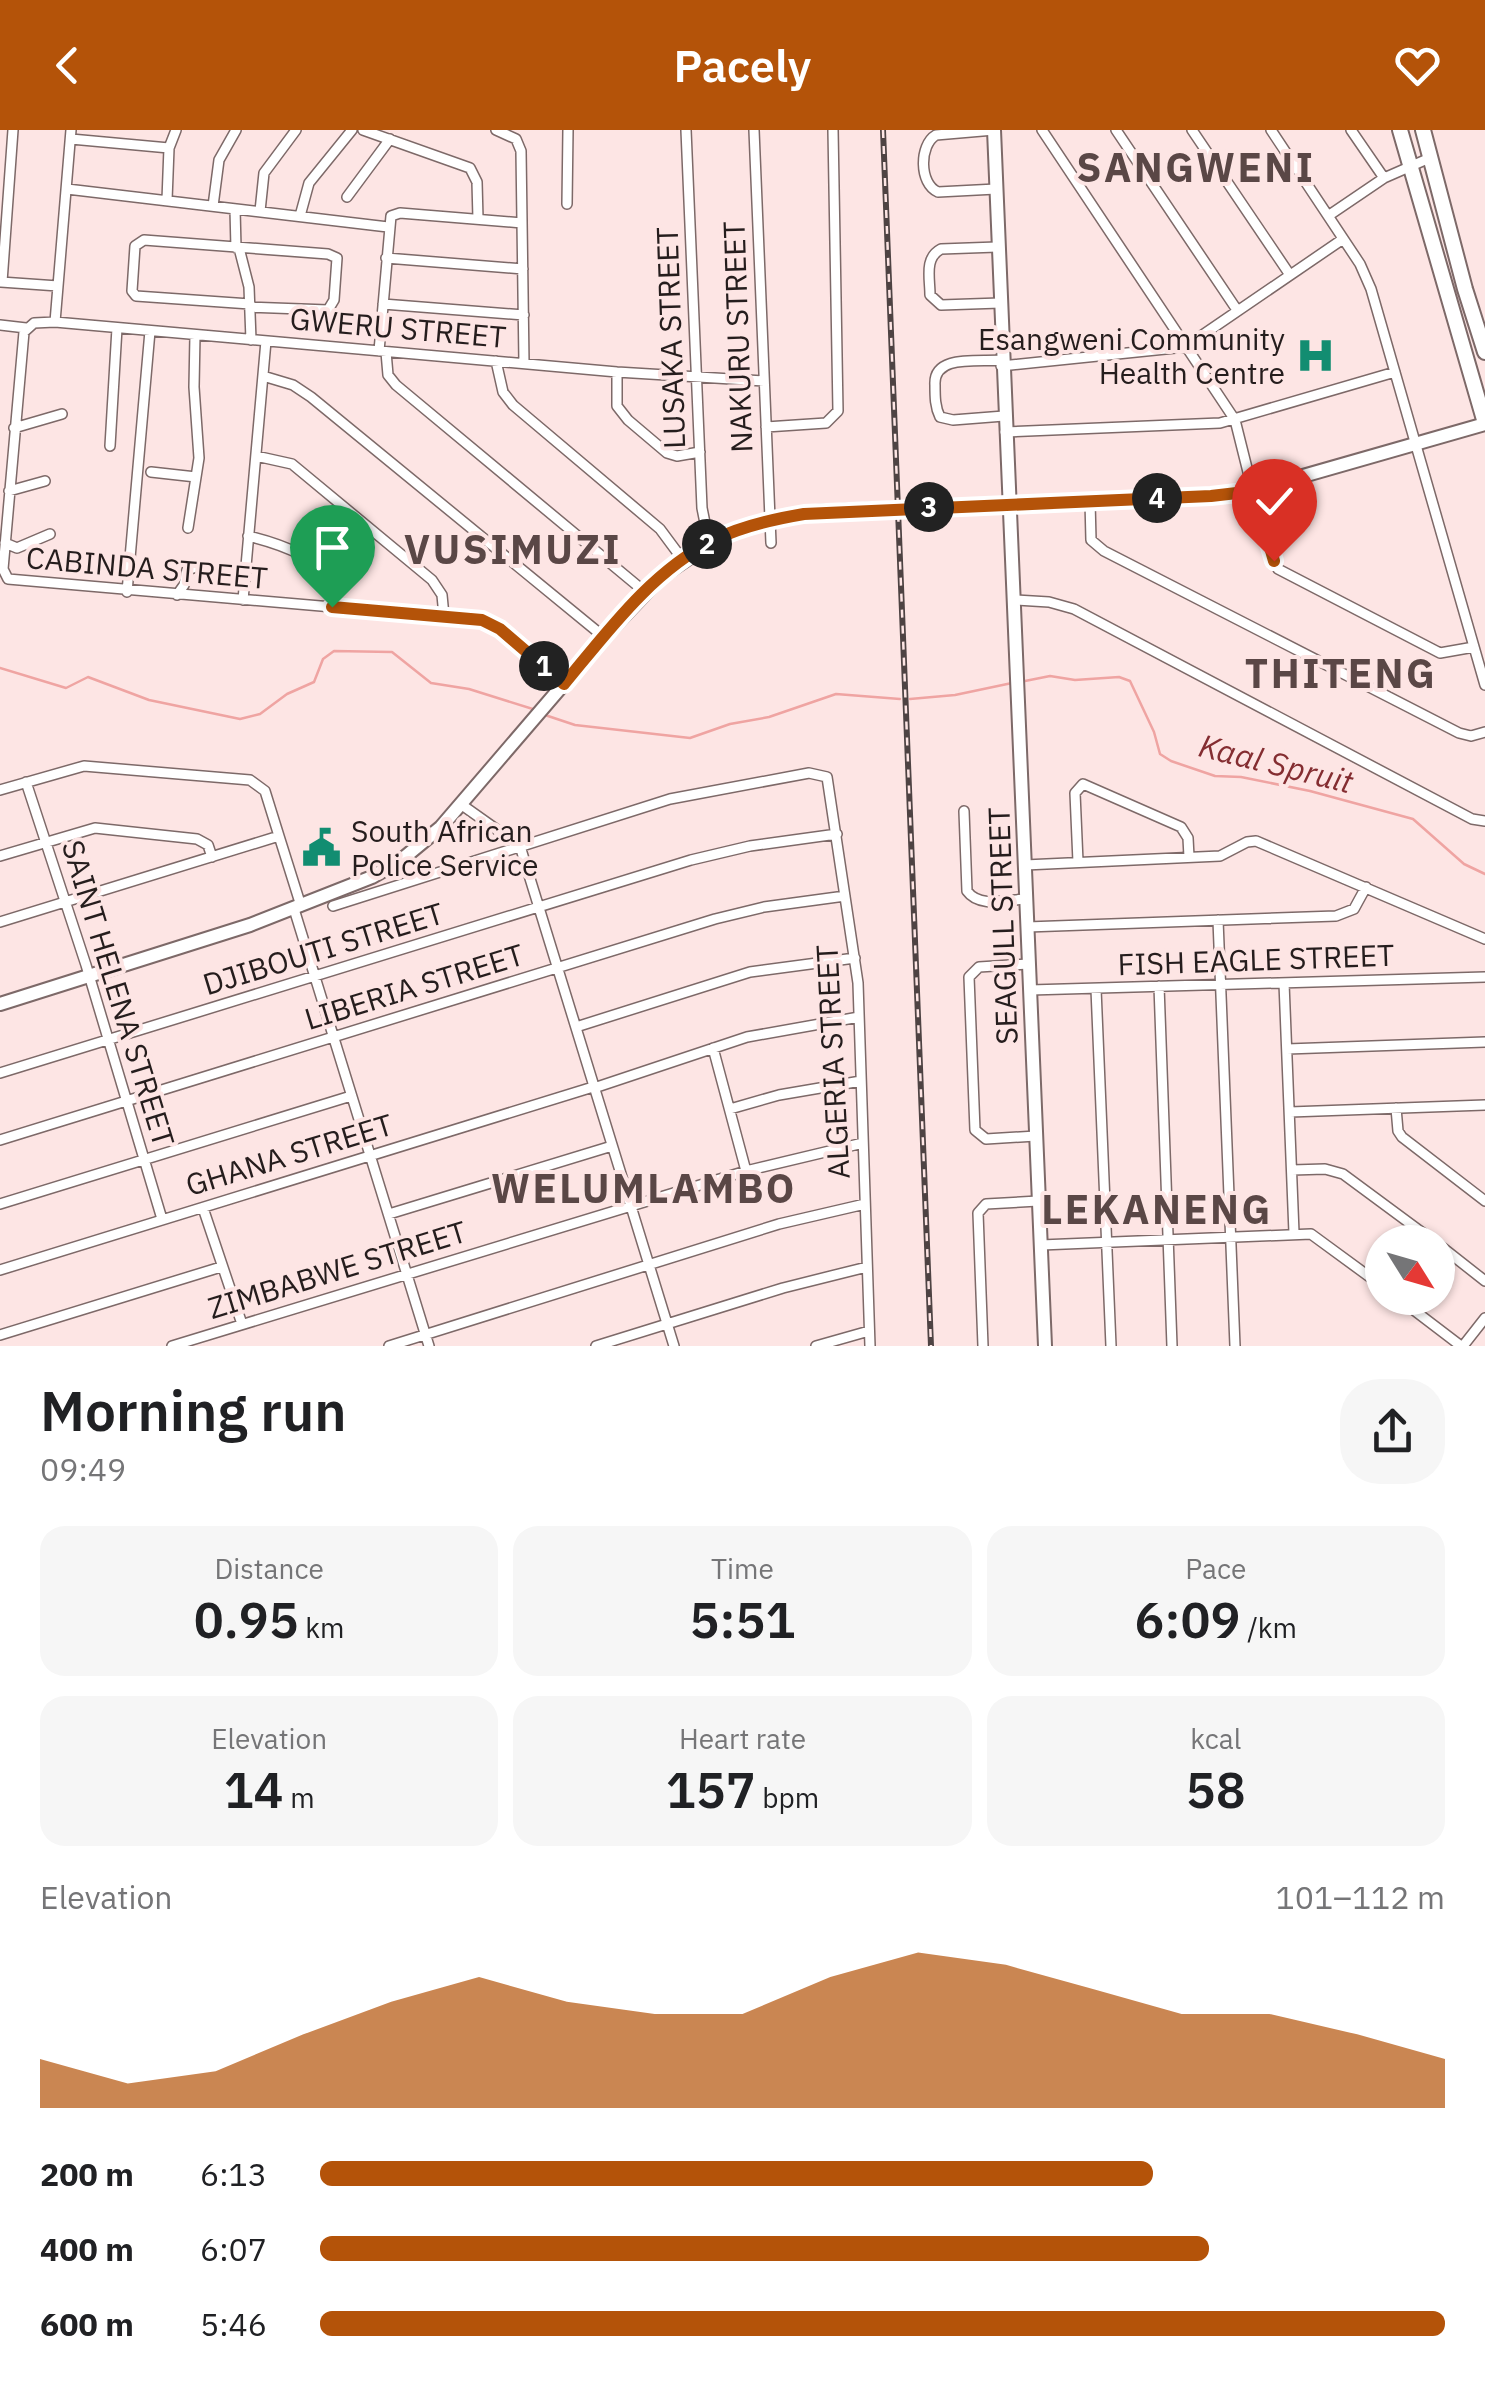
<!DOCTYPE html>
<html lang="en">
<head>
<meta charset="utf-8">
<style>
	:root { --surface:#fff; --page:#f6f6f6; --text:#202124; --muted:#757577; --accent:#b45309 }
	body { margin:0; font-family:"IBM Plex Sans",sans-serif; background:var(--page); color:var(--text); height:100vh; display:flex; flex-direction:column; font-size:38px; white-space:nowrap }
	* { box-sizing:border-box; margin:0 }
	p { font-size:32px; color:var(--muted) }
	.icon { flex:none; width:55px; height:55px; fill:none; stroke:currentColor; stroke-width:2; stroke-linecap:round; stroke-linejoin:round }
	.map { position:relative; height:1216px; overflow:hidden }
	.drawer { display:flex; flex-direction:column; background:var(--surface); flex:1 }
	.drawer>* { flex:none }
	.needle { width:65px; rotate:127deg }
	.controls { position:absolute; left:1365px; top:1095px; display:grid; gap:20px }
	.controls a { display:grid; place-items:center; width:90px; height:90px; border-radius:50%; background:var(--surface); box-shadow:0 2px 8px #0004; font-size:50px }
	.pin { position:absolute; display:grid; place-items:center; width:85px; height:85px; color:#fff; margin:-102px -42px; border-radius:50% 50% 50% 0; rotate:-45deg; box-shadow:0 0 10px #0007 }
	.pin .icon { rotate:45deg }
	.km { position:absolute; width:50px; height:50px; margin:-25px; border-radius:50%; background:#222; color:#fff; font-size:28px; line-height:50px; text-align:center }
	.round { display:grid; place-items:center; flex:none; width:105px; height:105px; border-radius:40px; background:var(--page) }
	.head { display:flex; align-items:center; justify-content:space-between; height:170px; padding:0 40px }
	h1 { font-size:55px; font-weight:600; line-height:75px }
	.stats { display:grid; grid-template-columns:repeat(3,1fr); gap:15px; height:170px; padding:10px 40px }
	.stats div { display:grid; align-content:center; border-radius:25px; background:var(--page); text-align:center }
	.stats b { font-size:50px; font-weight:600 }
	.stats small { font-size:28px; font-weight:400 }
	.stats p { font-size:28px }
	.chart { height:280px; padding:20px 40px }
	.chart p { display:flex; justify-content:space-between }
	.chart svg { width:100%; height:180px; margin-top:10px; fill:var(--accent); opacity:.7 }
	ul { padding:0 40px; list-style:none; font-size:32px }
	li { display:grid; grid-template-columns:160px 120px 1fr; align-items:center; height:75px }
	li i { height:25px; border-radius:12px; background:var(--accent) }
	header { display:flex; justify-content:space-between; align-items:center; height:130px; padding:0 40px; background:var(--accent); color:#fff; font-size:45px; font-weight:600 }
	.map>svg:first-child { display:block }
	.lines { fill:none; stroke-linecap:round; stroke-linejoin:round }
	.stream { stroke:#efa4a2; stroke-width:2.5 }
	.street-casing { stroke:#7d6968; stroke-width:12 }
	.secondary-casing { stroke:#7d6968; stroke-width:16 }
	.primary-casing { stroke:#7d6968; stroke-width:18 }
	.street { stroke:#fff; stroke-width:9 }
	.secondary { stroke:#fff; stroke-width:12 }
	.primary { stroke:#fff; stroke-width:14 }
	.rail-casing { stroke:#4e4343; stroke-width:6 }
	.rail { stroke:#fde5e4; stroke-width:2.5; stroke-dasharray:8; stroke-linecap:butt }
	.route-casing { stroke:#fff; stroke-width:20 }
	.route { stroke:#b45309; stroke-width:12 }
	.labels { text-anchor:middle; dominant-baseline:central; stroke-width:8; stroke-linejoin:round; paint-order:stroke }
	.street-label { font-size:30px; fill:#251d1d; stroke:#fde5e4 }
	.poi-label { font-size:30px; fill:#251d1d; stroke:#fde5e4; text-anchor:end }
	.water-label { font-size:32px; font-style:italic; fill:#842d31; stroke:#fde5e4 }
	.district-label { font-size:40px; font-weight:bold; letter-spacing:2.5px; fill:#5a4746; stroke:#fde5e4 }
</style>
</head>
<body>
<header><svg class="icon" aria-label="back" viewBox="0 0 24 24"><path d="M15 5l-7 7 7 7"/></svg>Pacely<svg class="icon" aria-label="heart" viewBox="0 0 24 24"><path d="M12 20l-8-8c-3-5 5-10 8-4 3-6 11-1 8 4z"/></svg></header>
<div class="map">
<svg width="1485" height="1216" viewBox="0 0 1485 1216">
	<rect width="100%" height="100%" fill="#fde5e4"/>
	<g class="lines">
		<path class="stream" d="M0,538l66,20 22,-11 61,23 91,19 20,-5 27,-20 27,-12 9,-23 11,-8 58,1 39,31 38,6 67,21
			M1020,552l30,-6 25,4 44,-3 11,4 24,51 6,22 11,7 44,15 26,1 69,14 103,28 51,45 21,10
			M910,569l45,-4 57,-12
			M542,584l33,11 115,13 40,-14 39,-7 67,-23 64,5"/>
		<defs>
			<path id="street" d="M363,0l107,38 7,14 1,37
				M496,0l20,9 5,12 3,212
				M686,0l16,378 7,35
				M754,0l17,413
				M994,0l-58,5c-17,10 -17,49 2,57l58,-3
				M1042,0l193,290 23,92 20,57 162,84 34,-6
				M1116,0l121,180
				M1192,0l98,145
				M1271,0l89,134 11,25 114,396
				M1351,0l33,48
				M71,9l98,9
				M67,59l321,38
				M347,67l43,-58
				M167,70l2,-52 7,-18
				M567,74l1,-74
				M213,76l6,-46 17,-30
				M235,79l1,39
				M260,81l4,-38 32,-43
				M300,86l9,-33 43,-53
				M1328,86l56,-38 48,-21
				M997,117l-56,2c-17,9 -11,29 -11,46l11,10 59,-2
				M239,118l10,39 2,53
				M386,128l137,11
				M1,152l57,4
				M2,152l11,-152
				M250,174l-114,-8 -4,-5 3,-45 9,-6 184,14 9,4 -3,42 -6,10 -78,-3
				M383,174l141,11
				M55,192l16,-192
				M0,195l26,3
				M379,221l12,-135 9,-3 122,10
				M386,222l2,23 8,10 249,207
				M1001,230c-23,2 -68,-6 -66,25 0,12 0,22 5,32l13,3 51,-4
				M496,231l7,31 10,13 147,124 23,31
				M1001,236l184,-19 158,-108
				M617,242v34l11,14 39,33 10,3 23,-4
				M263,246l30,9 18,12 293,240
				M766,297l60,-4 12,-12 -5,-281
				M14,298l48,-14
				M1005,302l215,-9 175,-51
				M110,316l7,-118
				M256,326l36,8 140,116 10,15 2,21
				M151,342l45,5
				M9,361l36,-10
				M1090,371l1,39 13,11 355,182 12,3 14,-4
				M188,398l11,-70 -5,-71 1,-52
				M248,406c29,7 64,19 85,42l1,13
				M5,413l12,5 33,-14
				M127,462l23,-261
				M177,465l7,-10 3,-15 15,-5
				M243,470l23,-259
				M1015,470l34,2 25,7 398,210 13,2
				M564,554l-64,-55 -17,-9 -475,-41 -5,-10 21,-237 10,-9 21,-1 562,50 147,9
				M26,652l60,183 76,254
				M0,660l84,-24 166,14 15,11 14,45
				M462,675l58,41 154,500
				M964,681l3,80c12,17 39,9 59,8
				M0,726l95,-28 102,11 11,6 4,12
				M1078,732l-3,-69 8,-9 98,43 7,11 1,19
				M1025,735l195,-9 27,-14 9,-1 229,98
				M333,776l337,-107 139,-26 18,4 31,206 12,363
				M294,779l135,437
				M1218,790l17,426
				M0,792l279,-86 22,70
				M1027,797l309,-11 18,-7 12,-22
				M1028,834l-49,3 -10,10 6,153 11,9 50,-3
				M1284,853l10,250
				M1159,856l13,360
				M1096,859l15,357
				M1030,860l455,-13
				M576,897l174,-55 105,-14
				M713,918l33,123
				M1287,919l198,-7
				M0,943l691,-213 59,-14 87,-12
				M594,958l153,-51 112,-20
				M1396,978l2,23 4,6 83,64
				M730,979l49,-14 82,-14
				M1290,982l195,-7
				M0,1010l715,-221 49,-12 81,-11
				M1292,1040l33,-1 18,5 92,68
				M0,1074l351,-108
				M203,1078l39,116
				M389,1084l223,-68
				M1438,1114l47,37
				M1041,1115l270,-11 71,52
				M0,1140l593,-183
				M1398,1168l63,48
				M0,1205l221,-68
				M172,1216l574,-175 117,-28
				M389,1216l390,-122 86,-20
				M596,1216l187,-58 84,-21
				M816,1216l53,-15
				M983,1216l-5,-133 8,-9 52,-3
				M1463,1216l22,-28"/>
			<path id="secondary" d="M994,0l51,1216
				M0,874l250,-79 122,-48 28,-16 41,-34 163,-190 57,-60 59,-40 50,-17 46,-8 424,-18 245,-70"/>
			<path id="primary" d="M1400,0l85,293
				M1423,0l42,159 20,63"/>
		</defs>
		<use href="#street" class="street-casing"/>
		<use href="#secondary" class="secondary-casing"/>
		<use href="#primary" class="primary-casing"/>
		<use href="#street" class="street"/>
		<use href="#secondary" class="secondary"/>
		<use href="#primary" class="primary"/>
		<defs>
			<path id="rail" d="M883,0l48,1216"/>
		</defs>
		<use href="#rail" class="rail-casing"/>
		<use href="#rail" class="rail"/>
	</g>
	<g class="lines">
		<defs>
			<path id="route" d="M332,477l150,13 18,9 64,55c44,-53 88,-113 150,-144 28,-14 60,-21 90,-26l407,-18 43,-5 20,70"/>
		</defs>
		<use href="#route" class="route-casing"/>
		<use href="#route" class="route"/>
	</g>
	<defs>
		<symbol id="hospital-bare" viewBox="-9 -9 18 18"><path d="M-5-5h3v3.5h4V-5h3V5h-3V1.5h-4V5h-3Z" fill="#128d71" stroke="#fde5e4" stroke-width="2.5" paint-order="stroke"/></symbol>
		<symbol id="civic-bare" viewBox="-9 -9 18 18"><path d="M-.6-6.5H3V-4.5H.6V-3L4-1V1h2V6H-6V1h2V-1L-.6-3ZM-1.2 2.5V6h2.4V2.5Z" fill="#128d71" stroke="#fde5e4" stroke-width="2.5" paint-order="stroke"/></symbol>
	</defs>
	<g fill-rule="evenodd">
		<use href="#hospital-bare" x="1288" y="198" width="55" height="55"/>
		<use href="#civic-bare" x="294" y="690" width="55" height="55"/>
	</g>
	<g class="labels">
		<g class="street-label">
			<text transform="translate(398 197) rotate(5)">GWERU STREET</text>
			<text transform="translate(737 207) rotate(-92)">NAKURU STREET</text>
			<text transform="translate(670 208) rotate(-92)">LUSAKA STREET</text>
			<text transform="translate(147 437) rotate(5)">CABINDA STREET</text>
			<text transform="translate(1002 796) rotate(-92)">SEAGULL STREET</text>
			<text transform="translate(323 818) rotate(-17)">DJIBOUTI STREET</text>
			<text transform="translate(1256 829) rotate(-2)">FISH EAGLE STREET</text>
			<text transform="translate(414 856) rotate(-17)">LIBERIA STREET</text>
			<text transform="translate(119 863) rotate(73)">SAINT HELENA STREET</text>
			<text transform="translate(832 932) rotate(-93)">ALGERIA STREET</text>
			<text transform="translate(289 1024) rotate(-17)">GHANA STREET</text>
			<text transform="translate(337 1139) rotate(-17)">ZIMBABWE STREET</text>
		</g>
		<g class="poi-label">
			<text x="1285" y="208">Esangweni Community<tspan x="1285" dy="34">Health Centre</tspan></text>
			<text x="351" y="700" text-anchor="start">South African<tspan x="351" dy="34">Police Service</tspan></text>
		</g>
		<g class="water-label">
			<text transform="translate(1276 633) rotate(14)">Kaal Spruit</text>
		</g>
		<g class="district-label">
			<text x="1196" y="37">SANGWENI</text>
			<text x="513" y="419">VUSIMUZI</text>
			<text x="1341" y="543">THITENG</text>
			<text x="644" y="1058">WELUMLAMBO</text>
			<text x="1157" y="1079">LEKANENG</text>
		</g>
	</g>
</svg>
<div class="controls">
<a><svg class="needle" viewBox="-14 -14 28 28"><path d="M0-13l5 13h-10z" fill="#e53935"/><path d="M0 13l5-13h-10z" fill="#757577"/></svg></a>
</div>
<div class="pin" style="left:332px;top:477px;background:#1e9e55"><svg class="icon" aria-label="arrive" viewBox="0 0 24 24"><path d="M6 21V4h12l-3 4 3 4H6"/></svg></div>
<div class="pin" style="left:1274px;top:431px;background:#d93025"><svg class="icon" aria-label="check" viewBox="0 0 24 24"><path d="M5 12l5 5 9-10"/></svg></div>
<b class="km" style="left:544px;top:536px">1</b>
<b class="km" style="left:707px;top:414px">2</b>
<b class="km" style="left:929px;top:377px">3</b>
<b class="km" style="left:1157px;top:368px">4</b>
</div>
<section class="drawer">
<div class="head"><div><h1>Morning run</h1><p>09:49</p></div><a class="round"><svg class="icon" aria-label="share" viewBox="0 0 24 24"><path d="M12 15V3M7 8l5-5 5 5M5 13v7h14v-7"/></svg></a></div>
<div class="stats">
<div><p>Distance</p><b>0.95<small> km</small></b></div>
<div><p>Time</p><b>5:51</b></div>
<div><p>Pace</p><b>6:09<small> /km</small></b></div>
</div>
<div class="stats">
<div><p>Elevation</p><b>14<small> m</small></b></div>
<div><p>Heart rate</p><b>157<small> bpm</small></b></div>
<div><p>kcal</p><b>58</b></div>
</div>
<div class="chart"><p><span>Elevation</span>101–112 m</p>
<svg viewBox="0 0 160 44" preserveAspectRatio="none"><path d="M0 44V32L10 38L20 35L30 26L40 18L50 12L60 18L70 21L80 21L90 12L100 6L110 9L120 15L130 21L140 21L150 26L160 32V44z"/></svg>
</div>
<ul>
<li><b>200 m</b>6:13<i style="width:74%"></i></li>
<li><b>400 m</b>6:07<i style="width:79%"></i></li>
<li><b>600 m</b>5:46<i style="width:100%"></i></li>
</ul>
</section>
</body>
</html>
